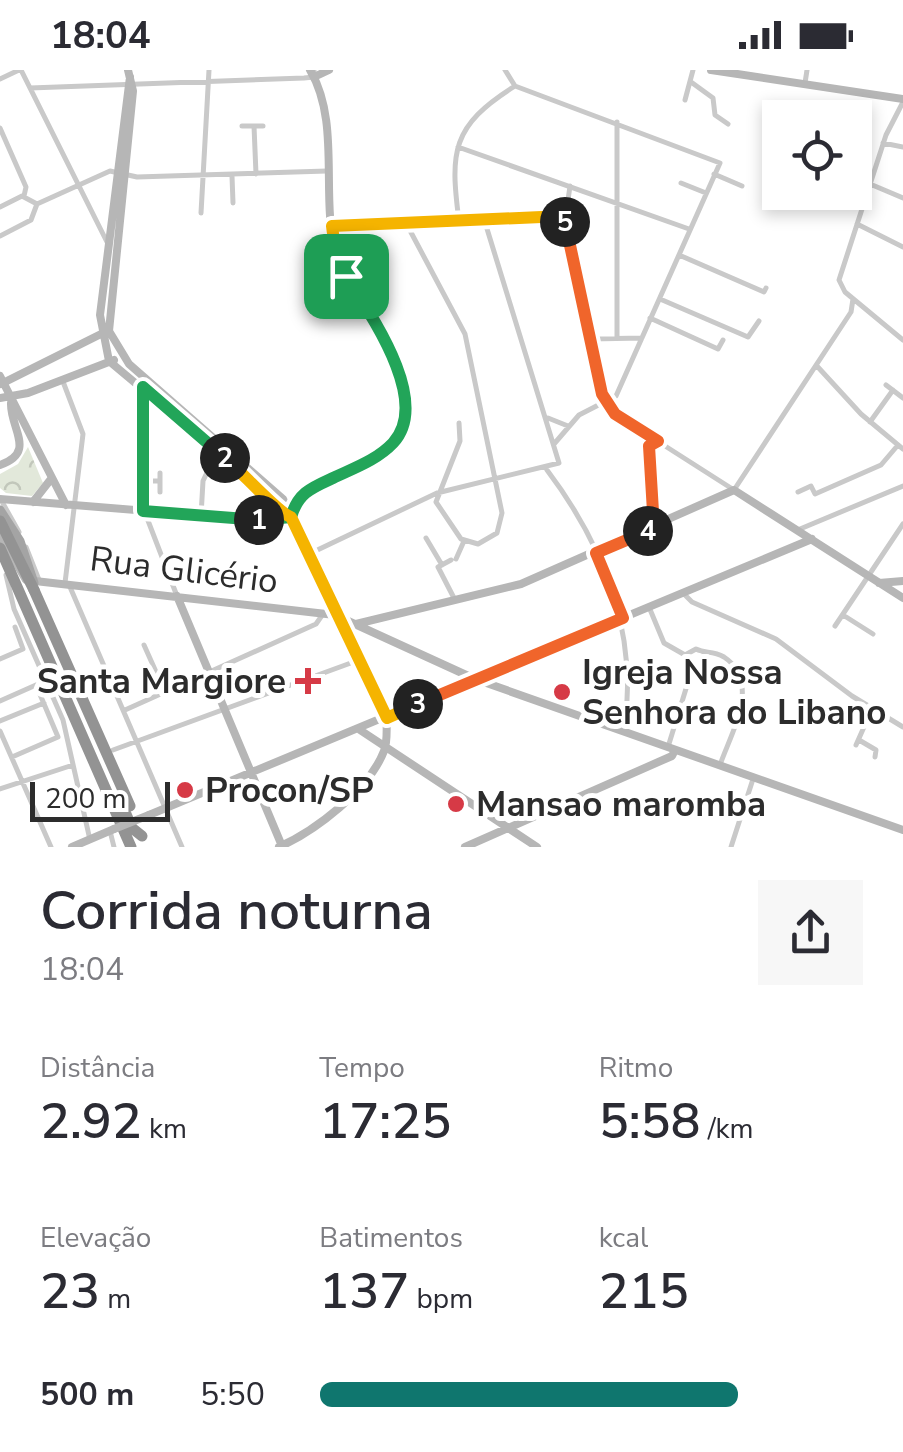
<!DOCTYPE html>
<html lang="pt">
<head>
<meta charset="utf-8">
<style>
	:root { --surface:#fff; --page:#f7f7f7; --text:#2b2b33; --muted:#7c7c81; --accent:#0f766e }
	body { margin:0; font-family:"Nunito Sans",sans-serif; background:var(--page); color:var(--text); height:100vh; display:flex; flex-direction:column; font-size:38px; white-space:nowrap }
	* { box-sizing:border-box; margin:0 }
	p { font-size:32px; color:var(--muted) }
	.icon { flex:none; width:55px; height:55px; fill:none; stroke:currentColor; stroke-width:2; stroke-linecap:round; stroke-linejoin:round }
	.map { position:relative; height:777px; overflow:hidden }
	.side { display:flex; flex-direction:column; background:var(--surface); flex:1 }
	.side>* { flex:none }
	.buttons { position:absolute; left:762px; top:30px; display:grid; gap:20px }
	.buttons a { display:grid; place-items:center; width:110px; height:110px; border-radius:0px; background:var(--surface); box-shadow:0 5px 15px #0003; font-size:50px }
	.scale { position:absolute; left:30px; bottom:25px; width:140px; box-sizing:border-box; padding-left:10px; border:5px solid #2c2c2c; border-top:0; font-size:28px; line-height:35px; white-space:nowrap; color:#2c2c2c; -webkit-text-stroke:8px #fff; paint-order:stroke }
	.pin { position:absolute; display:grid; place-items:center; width:85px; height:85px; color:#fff; margin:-42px; border-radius:20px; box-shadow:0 5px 15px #0006 }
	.km { position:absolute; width:50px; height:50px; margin:-25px; border-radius:50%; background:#222; color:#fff; font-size:28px; line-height:50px; text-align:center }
	.round { display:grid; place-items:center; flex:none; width:105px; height:105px; border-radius:0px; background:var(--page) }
	.overview { display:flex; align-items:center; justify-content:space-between; height:170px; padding:0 40px }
	h1 { font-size:55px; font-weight:600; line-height:75px }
	.metrics { display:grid; grid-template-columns:repeat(3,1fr); gap:15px; height:170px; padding:10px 40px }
	.metrics div { display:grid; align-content:center }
	.metrics b { font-size:50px; font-weight:600 }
	.metrics small { font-size:28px; font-weight:400 }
	.metrics p { font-size:28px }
	ul { padding:0 40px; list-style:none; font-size:32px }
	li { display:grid; grid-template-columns:160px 120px 1fr; align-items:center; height:75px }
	li i { height:25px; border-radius:12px; background:var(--accent) }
	.status { display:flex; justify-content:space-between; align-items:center; height:70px; padding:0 50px; background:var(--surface); direction:ltr }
	.status svg { height:28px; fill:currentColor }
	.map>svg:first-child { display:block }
	.park { fill:url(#park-crowns) }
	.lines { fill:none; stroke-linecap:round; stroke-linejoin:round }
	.street { stroke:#c9c9c9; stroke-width:5 }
	.secondary { stroke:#b6b6b6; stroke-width:8 }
	.highway { stroke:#939393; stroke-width:11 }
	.secondary-bridge { stroke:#b6b6b6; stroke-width:8 }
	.primary-bridge { stroke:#a4a4a4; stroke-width:9 }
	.highway-bridge { stroke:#939393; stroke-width:11 }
	.split-1-casing { stroke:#fff; stroke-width:20 }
	.split-2-casing { stroke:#fff; stroke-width:20 }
	.split-3-casing { stroke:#fff; stroke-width:20 }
	.split-4-casing { stroke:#fff; stroke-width:20 }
	.split-5-casing { stroke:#fff; stroke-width:20 }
	.split-6-casing { stroke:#fff; stroke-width:20 }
	.split-1 { stroke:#22a559; stroke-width:12 }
	.split-2 { stroke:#22a559; stroke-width:12 }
	.split-3 { stroke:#f5b400; stroke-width:12 }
	.split-4 { stroke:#f0652b; stroke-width:12 }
	.split-5 { stroke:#f0652b; stroke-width:12 }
	.split-6 { stroke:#f5b400; stroke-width:12 }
	.poi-dot { fill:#d63a46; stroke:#fff; stroke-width:4 }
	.labels { text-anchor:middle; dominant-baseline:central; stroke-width:10; stroke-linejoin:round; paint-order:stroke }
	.street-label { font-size:35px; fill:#2c2c2c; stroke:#fff }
	.poi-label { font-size:35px; font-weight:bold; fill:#2c2c2c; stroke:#fff; text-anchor:start }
</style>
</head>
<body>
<div class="status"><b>18:04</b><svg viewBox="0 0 49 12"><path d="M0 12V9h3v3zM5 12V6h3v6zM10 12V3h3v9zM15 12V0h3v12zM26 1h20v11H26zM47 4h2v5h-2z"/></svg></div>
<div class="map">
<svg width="903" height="777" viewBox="0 0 903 777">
	<defs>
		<pattern id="park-crowns" width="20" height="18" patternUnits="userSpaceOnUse" patternTransform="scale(2.5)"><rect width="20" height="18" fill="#e2e8da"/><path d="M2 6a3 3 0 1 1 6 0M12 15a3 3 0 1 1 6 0" fill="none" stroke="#c2c7bb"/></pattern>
	</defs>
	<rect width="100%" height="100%" fill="#fff"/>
	<path class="park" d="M28,377l15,36 -11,13 -26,-3 -6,-5v-14l18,-10z"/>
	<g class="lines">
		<path class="street" d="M21,0l86,172
			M505,0l10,16
			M0,9l19,-9
			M691,12l22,16 2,17 13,9
			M805,13l2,-13
			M515,16l205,77 -104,233 -37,19 -25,29
			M30,18l274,-10 10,-1v-7
			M685,30l8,-30
			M903,32l-17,33 -47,145 6,12 58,48
			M617,52v215
			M242,56h21
			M254,56l2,48
			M0,58l26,59 -2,9
			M883,73l20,4
			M458,77l231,82
			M714,104l28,12
			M232,106l1,27
			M681,113l25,10
			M870,114l33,14
			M570,116l-5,35 41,182 9,11 119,76 117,-178 2,-13
			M37,134l73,-33 27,6 190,-6
			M0,137l22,-11 15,8
			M201,143l8,-143
			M459,151c-9,-69 -8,-95 56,-135
			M406,153l59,111 37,179 -5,20 -19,11 -17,-5 -25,-37 24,-61 -1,-18
			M857,154l46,23
			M332,156l232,-10
			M0,166l31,-16 6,-16
			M679,185l85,37 2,-4
			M660,229l88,38 11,-16
			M650,248l68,31 5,-9
			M590,269l52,-1
			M816,295l45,49 42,35
			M62,309l21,55 -18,149
			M886,315l17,13
			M143,321l-1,114 35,91
			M548,348l20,8
			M870,352l23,-32
			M648,368l6,89
			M547,400c58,77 92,164 77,262
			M160,403v19
			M141,411h19
			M798,422l13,-6 4,8 66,-29 17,-20
			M1,430l18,32
			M201,446l2,-35 7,-15
			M800,459l103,-43
			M426,468l16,27
			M26,477l13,33
			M309,484l128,-61 122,-30 -75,-244
			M456,489l8,-18
			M451,490l-13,7 17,33
			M6,505l8,34 49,111 27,120
			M70,517l112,260
			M683,523l9,9 84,37 76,57 51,31
			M649,537l15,36 21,12 8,11 -25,81
			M843,545l30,19
			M835,556l68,-102
			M144,575l21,47
			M685,585l11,-6c10,5 16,1 28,8 38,25 7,76 -4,108
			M0,589l23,-10 -8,-22
			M693,596l9,-3 2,-9
			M0,631l36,-16 15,8
			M125,640l191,-86 7,-10
			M0,651l44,-18
			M0,661l51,116
			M859,670l17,10 -1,7
			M856,675l16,-36
			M113,680l246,-90
			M12,687l46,-20 -22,-52
			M0,719l73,-24
			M110,761l4,16
			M731,777l22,-68"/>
		<path class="secondary" d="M128,0l5,21 -24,240 20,33 154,135 104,220c-1,10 1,22 -3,32 -15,39 -69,80 -105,96
			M711,0l192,29
			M130,7l-30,238 9,46 154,129 15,22 13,5
			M314,7l15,-7
			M0,306l66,129
			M1,314l104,-52
			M0,328l28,-5 86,-33
			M0,395c37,-13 10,-36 11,-62
			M0,429l270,22 16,-3
			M33,432l18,-23
			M291,446c13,-50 90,-39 110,-86 26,-62 -48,-119 -64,-173 -18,-58 5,-133 -27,-187
			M0,465l26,45 309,35 140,64 428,151
			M879,513l24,-2
			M177,526l105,250
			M356,554l165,-40 213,-94 169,108
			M360,660l177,117
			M149,745l663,-276
			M72,777l42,-18
			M465,777l207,-91 3,-6"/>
		<path class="highway" d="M0,478l131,299
			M34,520l96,216
			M119,728l13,30 10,8"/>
		<path class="secondary-bridge" d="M114,759l35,-14"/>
		<path class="primary-bridge" d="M0,440l20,31 14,42"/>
		<path class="highway-bridge" d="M0,451l34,69"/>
	</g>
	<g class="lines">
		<defs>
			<path id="split-1" d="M259,450l32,-3c7,-24 20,-29 42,-39 21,-10 44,-18 60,-35 39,-42 -23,-129 -47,-167"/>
			<path id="split-2" d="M225,388l-82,-71v124l116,9"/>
			<path id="split-3" d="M225,388c15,12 54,56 66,59l96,201 31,-14"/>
			<path id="split-4" d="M418,634l205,-86 -27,-65 52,-22"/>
			<path id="split-5" d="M565,152l37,172 13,20 43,27 -9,5 5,82 -6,3"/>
			<path id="split-6" d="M346,206l-10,-20 -4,-30 232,-10 1,6"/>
		</defs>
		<use href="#split-1" class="split-1-casing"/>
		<use href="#split-2" class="split-2-casing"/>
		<use href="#split-3" class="split-3-casing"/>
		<use href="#split-4" class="split-4-casing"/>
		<use href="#split-5" class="split-5-casing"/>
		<use href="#split-6" class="split-6-casing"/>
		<use href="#split-1" class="split-1"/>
		<use href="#split-2" class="split-2"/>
		<use href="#split-3" class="split-3"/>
		<use href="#split-4" class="split-4"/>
		<use href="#split-5" class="split-5"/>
		<use href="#split-6" class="split-6"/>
	</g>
	<g class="poi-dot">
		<path d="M303 596h10v10h10v10h-10v10h-10v-10h-10v-10h10z"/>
		<circle cx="562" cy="622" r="10"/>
		<circle cx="185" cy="720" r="10"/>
		<circle cx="456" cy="734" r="10"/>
	</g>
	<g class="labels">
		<g class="street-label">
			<text transform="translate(184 500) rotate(7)">Rua Glicério</text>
		</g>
		<g class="poi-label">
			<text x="582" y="602">Igreja Nossa<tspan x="582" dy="40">Senhora do Libano</tspan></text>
			<text x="286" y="611" text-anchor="end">Santa Margiore</text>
			<text x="205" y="720">Procon/SP</text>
			<text x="476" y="734">Mansao maromba</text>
		</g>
	</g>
</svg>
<div class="buttons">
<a><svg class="icon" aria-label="locate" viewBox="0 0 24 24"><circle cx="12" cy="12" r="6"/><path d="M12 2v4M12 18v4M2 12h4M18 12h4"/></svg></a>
</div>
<div class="scale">200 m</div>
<div class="pin" style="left:346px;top:206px;background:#1e9e55"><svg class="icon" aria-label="arrive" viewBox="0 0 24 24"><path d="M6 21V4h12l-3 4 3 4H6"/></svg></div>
<b class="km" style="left:259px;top:450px">1</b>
<b class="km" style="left:225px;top:388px">2</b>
<b class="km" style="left:418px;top:634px">3</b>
<b class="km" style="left:648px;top:461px">4</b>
<b class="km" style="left:565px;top:152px">5</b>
</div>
<section class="side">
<div class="overview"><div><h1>Corrida noturna</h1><p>18:04</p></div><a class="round"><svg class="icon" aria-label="share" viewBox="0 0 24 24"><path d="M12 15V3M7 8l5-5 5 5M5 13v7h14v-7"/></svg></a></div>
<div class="metrics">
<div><p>Distância</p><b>2.92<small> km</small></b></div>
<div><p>Tempo</p><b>17:25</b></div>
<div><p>Ritmo</p><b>5:58<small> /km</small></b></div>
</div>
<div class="metrics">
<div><p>Elevação</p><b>23<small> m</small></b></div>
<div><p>Batimentos</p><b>137<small> bpm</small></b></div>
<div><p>kcal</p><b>215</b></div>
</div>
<ul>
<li><b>500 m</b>5:50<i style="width:77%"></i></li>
</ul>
</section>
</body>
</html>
